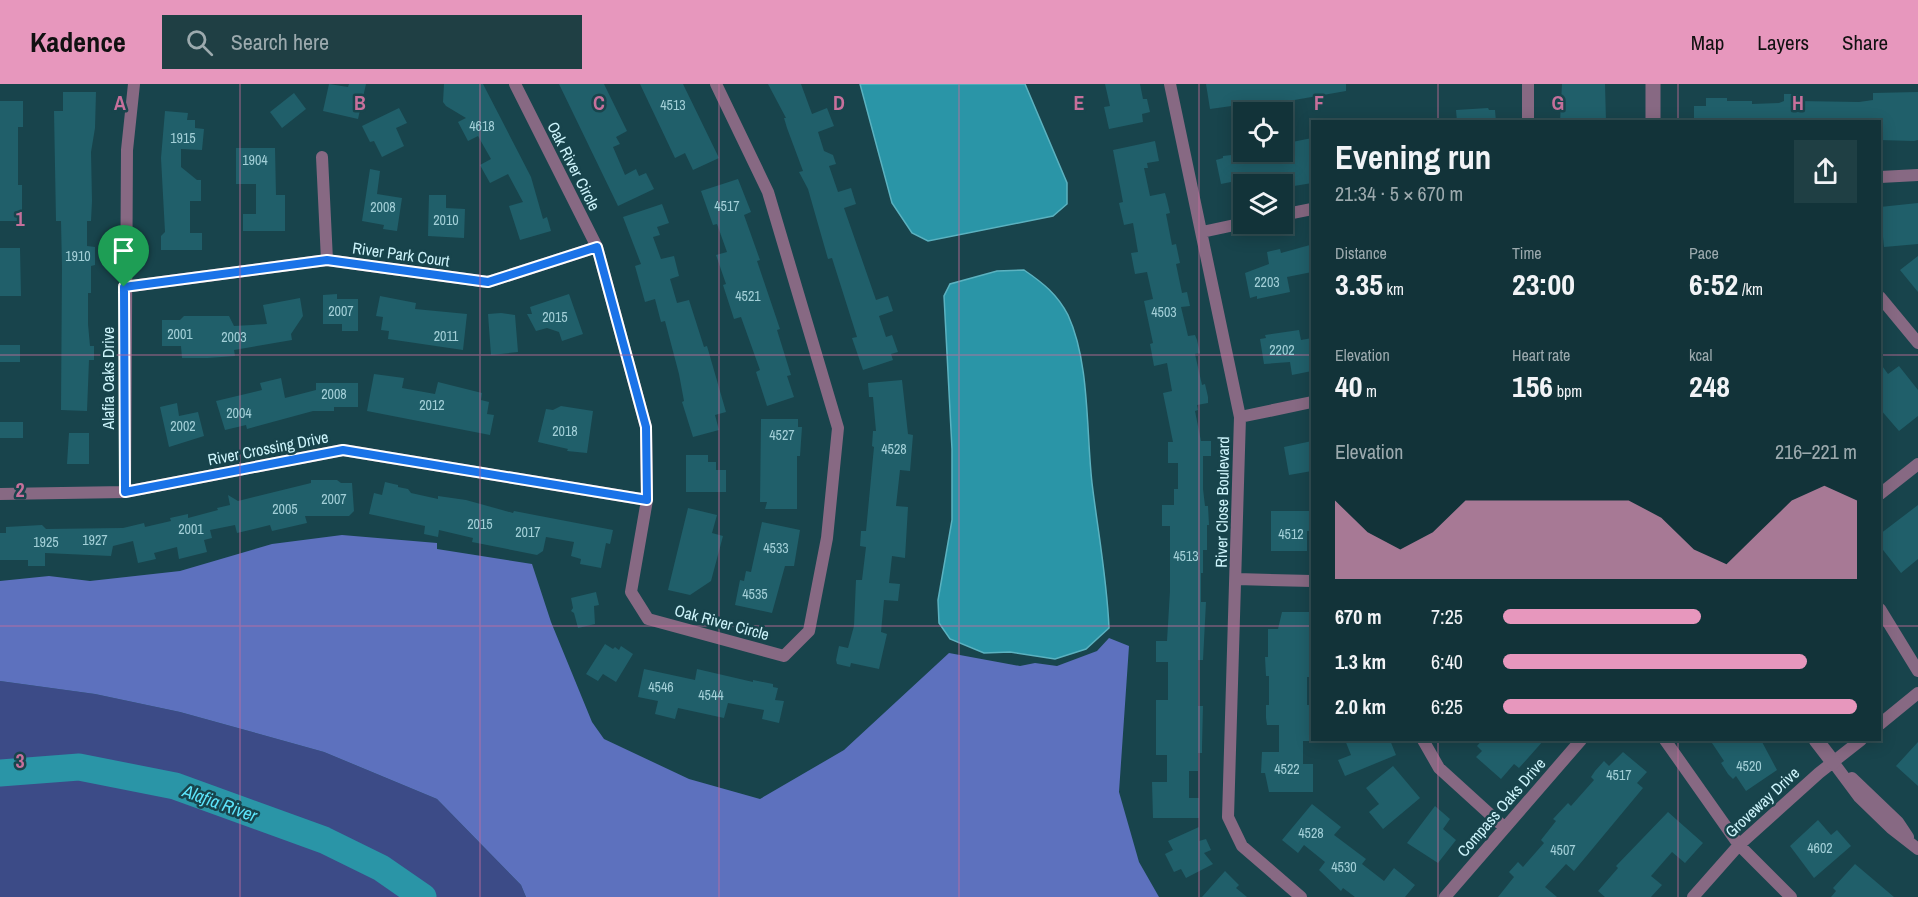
<!DOCTYPE html>
<html lang="en">
<head>
<meta charset="utf-8">
<style>
	:root { --surface:#123339; --page:#1f3f44; --text:#f1f3f6; --muted:#9caaae; --line:#314e53; --accent:#e797bd }
	body { margin:0; font-family:"Archivo Narrow",sans-serif; background:var(--page); color:var(--text); height:100vh; display:flex; flex-direction:column; font-size:22px; white-space:nowrap }
	* { box-sizing:border-box; margin:0 }
	p { font-size:20px; color:var(--muted) }
	.icon { flex:none; width:33px; height:33px; fill:none; stroke:currentColor; stroke-width:2; stroke-linecap:round; stroke-linejoin:round }
	.map { position:relative; flex:1; overflow:hidden }
	.panel { position:absolute; left:1311px; top:36px; width:570px; height:621px; display:flex; flex-direction:column; background:var(--surface); border-radius:0px; box-shadow:0 3px 15px #0003,0 0 0 2px var(--line) }
	.panel>* { flex:none }
	.controls { position:absolute; left:1233px; top:18px; display:grid; gap:12px }
	.controls a { display:grid; place-items:center; width:60px; height:60px; border-radius:0px; background:var(--surface); box-shadow:0 3px 15px #0003,0 0 0 2px var(--line); font-size:30px }
	.pin { position:absolute; display:grid; place-items:center; width:51px; height:51px; color:#fff; margin:-62px -26px; border-radius:50% 50% 50% 0; rotate:-45deg; box-shadow:0 0 6px #0007 }
	.pin .icon { rotate:45deg }
	.round { display:grid; place-items:center; flex:none; width:63px; height:63px; border-radius:0px; background:var(--page) }
	.overview { display:flex; align-items:center; justify-content:space-between; height:102px; padding:0 24px }
	h1 { font-size:33px; font-weight:800; line-height:45px }
	.figures { display:grid; grid-template-columns:repeat(3,1fr); gap:9px; height:102px; padding:6px 24px }
	.figures div { display:grid; align-content:center }
	.figures b { font-size:30px; font-weight:800 }
	.figures small { font-size:16px; font-weight:400 }
	.figures p { font-size:16px }
	.chart { height:168px; padding:12px 24px }
	.chart p { display:flex; justify-content:space-between }
	.chart svg { width:100%; height:108px; margin-top:6px; fill:var(--accent); opacity:.7 }
	ul { padding:0 24px; list-style:none; font-size:20px }
	li { display:grid; grid-template-columns:96px 72px 1fr; align-items:center; height:45px }
	li i { height:15px; border-radius:8px; background:var(--accent) }
	header { display:flex; align-items:center; gap:36px; box-sizing:border-box; height:84px; padding:0 30px; background:var(--accent); color:#111 }
	header strong { font-size:28px }
	nav { display:flex; gap:33px; margin-inline-start:auto; font-size:21px }
	.search { width:420px; height:54px; background:var(--page); display:flex; align-items:center; gap:15px; box-sizing:border-box; padding:0 21px; border-radius:0px; color:var(--muted); font-size:22px }
	.map>svg:first-child { display:block }
	.green { fill:#3c4b87 }
	.forest { fill:#5d71be }
	.water { fill:#2a95a7; stroke:#5bb2c0; stroke-width:1.5 }
	.lines { fill:none; stroke-linecap:round; stroke-linejoin:round }
	.river { stroke:#2a95a7; stroke-width:27 }
	.building { fill:#205f6a }
	.minor { stroke:#876983; stroke-width:12 }
	.tertiary { stroke:#876983; stroke-width:15 }
	.route-casing { stroke:#fff; stroke-width:12 }
	.route { stroke:#1a73e8; stroke-width:8 }
	.grid { fill:none; stroke:#c6709b; stroke-width:1.5; stroke-opacity:0.55 }
	.labels { text-anchor:middle; dominant-baseline:central; stroke-width:5; stroke-linejoin:round; paint-order:stroke }
	.number-label { font-size:14px; fill:#a2cfd7 }
	.street-label { font-size:16px; fill:#cdf4fb; stroke:#18444c }
	.water-label { font-size:18px; font-style:italic; fill:#5de5fc; stroke:#18444c }
	.grid-label { font-size:20px; text-anchor:middle; font-weight:bold; fill:#c6709b; stroke:#18444c; stroke-width:5; stroke-linejoin:round; paint-order:stroke }
</style>
</head>
<body>
<header>
<strong>Kadence</strong>
<div class="search"><svg class="icon" aria-label="search" viewBox="0 0 24 24"><circle cx="10" cy="10" r="6"/><path d="M15 15l6 6"/></svg>Search here</div>
<nav><a>Map</a><a>Layers</a><a>Share</a></nav>
</header>
<div class="map">
<svg width="1918" height="813" viewBox="0 0 1918 813">
	<rect width="100%" height="100%" fill="#18444c"/>
	<path class="green" d="M0,597l95,13 85,18 144,40 113,47 84,86 5,12h-526z"/>
	<path class="forest" d="M342,451l95,8v6l95,15 19,58 41,100 12,17 85,40 71,20 84,-49 105,-97 71,13 15,-3 22,3 40,-15 12,-13 20,8 -10,146 20,70 20,35h-633l-5,-12 -84,-86 -113,-47 -144,-40 -85,-18 -95,-13v-100l49,-5 41,5 90,-10 92,-27z"/>
	<path class="water" d="M860,0h165l42,99v21l-14,12 -125,25 -16,-8 -20,-30z
		M1024,186c19,13 33,24 44,45 22,48 18,115 24,168 6,49 15,96 17,145l-23,21 -31,10 -45,-7 -26,1 -34,-14 -11,-16 -1,-23 14,-80v-71l-8,-153 6,-12 47,-13z"/>
	<g class="lines">
		<path class="river" d="M0,689l79,-6 96,19 149,54 57,28 42,29"/>
	</g>
	<path class="building" d="M329,0l19,3 1,-3h17l-8,35 -35,-8z
		M444,0h39l48,93 12,42 4,-2 4,14 -31,9 -11,-34 14,-4 -15,-28 -18,9 -10,-18 11,-6 -13,-23 -10,5 -10,-19 8,-4 -20,-12 -3,-4z
		M559,0h45l23,47 -11,6 4,7 -7,3 12,28 11,-6 3,7 7,-3 8,16 -36,17z
		M640,0h43l36,74 -26,12 -8,-17 -10,5z
		M768,0h33l11,30 15,-6 7,18 -16,6 6,19 9,4 3,9 -7,2 9,26 13,-4 5,16 -12,4 32,92 12,-4 5,15 -14,5 7,21 6,-2 6,17 -7,2 2,6 -30,10 -11,-32 5,-1 -25,-79 -4,1 -20,-70 -9,-17 4,-1 -16,-43 -3,-10h2z
		M1105,0h35l3,15h4l3,13 -8,2 1,8 -34,7 -5,-22 6,-1z
		M1206,0h140v7l-86,15v-3h-7l-43,6z
		M1562,0h43l1,38h-46z
		M63,8h33l-1,36 -4,24 1,49 -1,20h-4v25l8,1v18l-4,1v27h-3v31l2,22h4v14h-5l-2,51 -26,-1 1,-144 -1,-45h-5l-2,-110h9z
		M1918,8v48l-4,1 -34,-1v-18h-186v-16h12v-8h21v3h25v3l27,-1 5,-2v-7h14v7l61,1 14,-2v-7z
		M294,9l12,16 -24,19 -12,-16z
		M0,17h23v26h-5v58h4v36h-22z
		M399,24l8,15 -11,5 8,18 -22,11 -8,-16 -4,1 -8,-16z
		M1488,24l1,2h6l1,12h-39l-1,-12z
		M165,27l23,2 -1,7h8v8l9,1 -2,21 -21,-1v18l16,13h4v21h-11v32h12v17h-41v-14l4,-4 -4,-74z
		M1312,54v45l-30,5v-4h-34l-1,-2 -11,3v-4l-15,3 -5,-24 7,-2v-2l33,-4 1,8 25,-5v-11z
		M1155,57l4,20 -12,2 1,5h-4l6,28 15,-3 2,7 3,13 -4,1 6,31 4,-1 4,19 -4,1 6,29 5,-1 3,14 -9,1 7,29 7,-1 2,5 3,13 -5,1 7,31 3,-1 3,13v6l-11,2 1,5 -3,1 6,30h10v15h-8v33l2,17h3l1,19h-2v25h-4v23h-2v29h5l-3,58h-5v46h5l-1,41v6h-4v18h-9v27h10v20h-46l-1,-36h15v-27h-11v-55h12v-38h-12v-21h11l3,-50v-65h-8v-21h12v-16h4v-26h-10v-21h5l-10,-49 9,-2 -5,-28 -13,3 -4,-22 3,-1 -9,-42 9,-2 -6,-27 -12,2 -4,-21 7,-1 -5,-29 -9,2 -5,-22 4,-1 -10,-52z
		M236,64h39l1,47h9v36h-42v-17h13v-30h-20z
		M370,85l10,2 -3,23 25,4 -5,33 -14,-2 1,-4 -22,-4z
		M738,95l13,33 -7,3 16,45 -3,1 23,68 -3,1 14,45 -4,1 7,21 -27,9 -11,-34 4,-2 -19,-53 -7,2 -11,-34 3,-1 -10,-29 11,-3 -10,-28 -4,1 -12,-34z
		M429,111h17v13l19,1 -1,29 -36,-2z
		M1918,119v41l-34,3 -2,-20h-2v-20z
		M662,120l7,19 -12,4 3,8 -7,2 8,22 13,-3 5,20 -9,3 7,24 12,-3 15,47 3,-1 19,66 -11,3 4,15 -26,7 -11,-35 2,-1 -5,-27 -14,-53 -4,1 -6,-23 -10,3 -10,-36 6,-2 -18,-47z
		M1310,161l2,3v24l-25,5 3,15 -33,7v-3l-7,2 -5,-25 24,-9 -2,-12 13,-3 1,4z
		M0,164h20l1,48h-21z
		M1918,172v36l-18,-22z
		M337,210v5h21v32h-16v-7h-19v-29z
		M569,210l14,40 -21,7 -3,-9 -12,-4 -11,3 -9,-17h5l-2,-7z
		M380,212l36,7 -1,6 52,5 -4,36 -75,-11 1,-8 -8,-1 2,-13 -7,-1z
		M300,214l3,18 -12,18 1,6 -58,10 1,6 -27,2h-26l-1,-12h-19v-26h18l4,-4h45l5,10 33,-2 -4,-19z
		M501,229l14,2 3,37 -27,3 -3,-41z
		M1299,246l2,10 11,-2v33l-20,4 -2,-13 -26,2 -4,-25 6,-1 -1,-3z
		M0,261h20v17h-20z
		M1880,279l8,11 11,-8 19,24v26l-19,15 -19,-22z
		M374,290l30,4 -2,10 33,6 3,-12 44,11 -1,7 8,2 -2,12 7,1 -4,20 -123,-24z
		M281,294l4,20 31,-8v-7h42v24h-24v4h-21l-66,18 -1,-4 -21,5 -9,-29 46,-11 -2,-7z
		M902,296l6,54 5,1 -3,36 -10,-1 -4,36 12,1 -3,51 -13,-2 -3,27 11,1 -2,17 -14,-1 -3,32 6,2 -8,35 -28,-6 -1,4 -13,-3 -1,-4 3,-14 9,2 6,-22 2,-46h6l4,-33 -6,-1 1,-15h5l8,-84 -2,-1 1,-15h3l-3,-34h-4l-1,-14z
		M177,319l2,13 19,-4 6,24 -35,11 -9,-40z
		M561,322l32,5 -6,42 -20,-2 1,-2 -30,-7 8,-33 7,1z
		M761,335h37v8h4l-2,29h-3v53h-32l2,-7h-7z
		M0,338h23v16h-23z
		M69,349h20v31h-22z
		M1312,357v30l-23,4 -5,-28z
		M686,371h22v7h8v8h10v22h-40z
		M311,396h26l4,3h11l2,28 -5,5h-44l2,7 -35,8 -2,-6 -33,8 -2,-8 -25,5 2,8 -8,2 3,12 -28,7 -2,-12 -23,6 2,6 -18,4 -5,-22 -20,5 -2,10 -66,-3v13h-17v-6h-28v-27h6v-6l36,-2 4,4 77,-1 21,-5 1,4 26,-6 -1,-3 18,-4v4l30,-8 -1,-2 13,-3 -2,-10 10,6 73,-18z
		M385,398l13,3v2l10,2 3,4 27,6v-3l28,4 47,13 1,-2 99,19 -3,14 -4,-1 -5,25 -21,-4 1,-5 -10,-3 3,-14 -28,-5 -3,14 -6,4 -65,-13 1,-4 -34,-8 -1,7 -14,-3 1,-8 -56,-12 5,-21 8,2z
		M1918,421v54l-17,14 -21,-27v-12z
		M688,424l29,7 -5,18 11,3 -12,45 -21,14 -22,-5z
		M1271,427h41v20h-5v20h-36z
		M762,438l38,8 -6,36h-9l-13,47 -37,-8 5,-25 4,1 2,-10 5,1z
		M596,508l3,13 -5,1 1,18 -17,4 -4,-15 -3,-2 2,-3 -2,-10z
		M1282,528h30v65h-5v28h5v18h-2v18h-7v23h10v28h-44l-4,-19h-4l1,-21h17v-27h-12l-1,-7v-13h3v-29h-3l-1,-19h3v-28h10z
		M605,560l8,5 2,-2 4,3 2,-4 12,8 -17,28 -13,-8 -5,7 -12,-7z
		M644,585l51,11 2,-11 56,13v-2l20,4v3l5,1 -3,12 9,1 -5,22 -17,-4 2,-9 -36,-7 -4,15 -46,-10 -3,11 -20,-5 3,-13 -20,-4z
		M1345,656h45l6,15 -51,21 -7,-16 13,-5z
		M1482,656h62l-25,28 -5,-4 -13,15 -25,-22 6,-6 -5,-5z
		M1710,656h51l16,30 -31,21 -10,-15 -3,3 -5,-5 -7,-11 3,-2z
		M1918,658v44l-22,-20z
		M1623,668l24,20 -10,11 6,5 -69,83 -8,-7 -21,23 12,10h-59l16,-20 -5,-5 9,-10 5,5 21,-24 -3,-3 15,-19 -3,-2 15,-16 3,3 23,-26 -3,-3 4,-6 9,-10 5,5z
		M1393,682l27,32 -37,31 -14,-17 10,-8 -13,-16z
		M1312,720l29,23 -7,8 32,24 -4,5 22,17 10,-13 21,17 -10,12h-50l-12,-9 -2,3 -22,-21 6,-8 -21,-17 -6,8 -16,-13z
		M1435,722l15,13 -7,10 13,11 -18,23 -31,-20z
		M1668,728l35,31 -18,20 -13,-11 -21,24 11,9 -11,12h-46l-7,-6 20,-23 -2,-2z
		M1818,736l13,15 6,-5 14,16 -37,32 -24,-32z
		M1199,743v14l7,-2 5,11 -7,3 9,11 -27,14 -5,-9 -7,3 -9,-18 8,-4 -5,-9z
		M1855,780l39,33h-63l5,-6 -3,-3z
		M1225,787l14,14 -3,3 11,9h-45z"/>
	<g class="lines">
		<path class="minor" d="M515,0l82,163 49,180 1,73 -16,92 17,27 136,37 25,-25 18,-93 11,-110 -70,-236 -52,-108
			M1170,0l70,333 -12,400 14,29 59,51
			M1528,38v-38
			M322,73l5,103
			M1880,93l38,-2
			M1282,131l30,-6
			M1202,148l42,-9
			M124,203l203,-27 161,22 109,-35
			M1880,213l38,46
			M1240,333l72,-15
			M125,408l2,-342 7,-66
			M0,410l125,-2 218,-42 304,50
			M1880,410l38,-30
			M1237,495l75,2
			M1880,525l38,62
			M1880,640l38,-31
			M1423,656l16,28 66,60
			M1665,656l74,105 52,52
			M1833,678l26,35 32,31 27,21
			M1852,694l46,44 10,15
			M1445,813l136,-157
			M1693,813l46,-52 80,-72 42,-33"/>
		<path class="tertiary" d="M1653,0v38
			M1816,656l17,22"/>
	</g>
	<g class="lines">
		<defs>
			<path id="route" d="M597,163l49,180 1,73 -304,-50 -218,42 -1,-205 203,-27 161,22z"/>
		</defs>
		<use href="#route" class="route-casing"/>
		<use href="#route" class="route"/>
	</g>
	<path class="grid" d="M240,0v813M480,0v813M719,0v813M959,0v813M1199,0v813M1438,0v38M1678,0v38M0,271h1312M1880,271h38M0,542h1312M1880,542h38M1438,656v157M1678,656v157"/>
	<g class="labels">
		<g class="number-label">
			<text x="673" y="21">4513</text>
			<text x="482" y="42">4618</text>
			<text x="183" y="54">1915</text>
			<text x="255" y="76">1904</text>
			<text x="727" y="122">4517</text>
			<text x="383" y="123">2008</text>
			<text x="446" y="136">2010</text>
			<text x="78" y="172">1910</text>
			<text x="1267" y="198">2203</text>
			<text x="748" y="212">4521</text>
			<text x="341" y="227">2007</text>
			<text x="1164" y="228">4503</text>
			<text x="555" y="233">2015</text>
			<text x="180" y="250">2001</text>
			<text x="446" y="252">2011</text>
			<text x="234" y="253">2003</text>
			<text x="1282" y="266">2202</text>
			<text x="334" y="310">2008</text>
			<text x="432" y="321">2012</text>
			<text x="239" y="329">2004</text>
			<text x="183" y="342">2002</text>
			<text x="565" y="347">2018</text>
			<text x="782" y="351">4527</text>
			<text x="894" y="365">4528</text>
			<text x="334" y="415">2007</text>
			<text x="285" y="425">2005</text>
			<text x="480" y="440">2015</text>
			<text x="191" y="445">2001</text>
			<text x="528" y="448">2017</text>
			<text x="1291" y="450">4512</text>
			<text x="95" y="456">1927</text>
			<text x="46" y="458">1925</text>
			<text x="776" y="464">4533</text>
			<text x="1186" y="472">4513</text>
			<text x="755" y="510">4535</text>
			<text x="661" y="603">4546</text>
			<text x="711" y="611">4544</text>
			<text x="1749" y="682">4520</text>
			<text x="1287" y="685">4522</text>
			<text x="1619" y="691">4517</text>
			<text x="1311" y="749">4528</text>
			<text x="1820" y="764">4602</text>
			<text x="1563" y="766">4507</text>
			<text x="1344" y="783">4530</text>
		</g>
		<g class="street-label">
			<text transform="translate(574 82) rotate(63)">Oak River Circle</text>
			<text transform="translate(401 170) rotate(8)">River Park Court</text>
			<text transform="translate(108 294) rotate(-90)">Alafia Oaks Drive</text>
			<text transform="translate(268 364) rotate(-11)">River Crossing Drive</text>
			<text transform="translate(1222 418) rotate(-89)">River Close Boulevard</text>
			<text transform="translate(722 538) rotate(15)">Oak River Circle</text>
			<text transform="translate(1762 718) rotate(-43)">Groveway Drive</text>
			<text transform="translate(1501 723) rotate(-49)">Compass Oaks Drive</text>
		</g>
		<g class="water-label">
			<text transform="translate(220 719) rotate(20)">Alafia River</text>
		</g>
	</g>
	<g class="grid-label">
		<text x="120" y="26">A</text>
		<text x="360" y="26">B</text>
		<text x="599" y="26">C</text>
		<text x="839" y="26">D</text>
		<text x="1079" y="26">E</text>
		<text x="1319" y="26">F</text>
		<text x="1558" y="26">G</text>
		<text x="1798" y="26">H</text>
		<text x="20" y="142">1</text>
		<text x="20" y="413">2</text>
		<text x="20" y="684">3</text>
	</g>
</svg>
<div class="controls">
<a><svg class="icon" aria-label="locate" viewBox="0 0 24 24"><circle cx="12" cy="12" r="6"/><path d="M12 2v4M12 18v4M2 12h4M18 12h4"/></svg></a>
<a><svg class="icon" aria-label="layers" viewBox="0 0 24 24"><path d="M12 4l9 5-9 5-9-5zM3 14l9 5 9-5"/></svg></a>
</div>
<div class="pin" style="left:124px;top:203px;background:#1e9e55"><svg class="icon" aria-label="arrive" viewBox="0 0 24 24"><path d="M6 21V4h12l-3 4 3 4H6"/></svg></div>
<section class="panel">
<div class="overview"><div><h1>Evening run</h1><p>21:34 · 5 × 670 m</p></div><a class="round"><svg class="icon" aria-label="share" viewBox="0 0 24 24"><path d="M12 15V3M7 8l5-5 5 5M5 13v7h14v-7"/></svg></a></div>
<div class="figures">
<div><p>Distance</p><b>3.35<small> km</small></b></div>
<div><p>Time</p><b>23:00</b></div>
<div><p>Pace</p><b>6:52<small> /km</small></b></div>
</div>
<div class="figures">
<div><p>Elevation</p><b>40<small> m</small></b></div>
<div><p>Heart rate</p><b>156<small> bpm</small></b></div>
<div><p>kcal</p><b>248</b></div>
</div>
<div class="chart"><p><span>Elevation</span>216–221 m</p>
<svg viewBox="0 0 160 44" preserveAspectRatio="none"><path d="M0 44V12L10 25L20 32L30 25L40 12L50 12L60 12L70 12L80 12L90 12L100 19L110 32L120 38L130 25L140 12L150 6L160 12V44z"/></svg>
</div>
<ul>
<li><b>670 m</b>7:25<i style="width:56%"></i></li>
<li><b>1.3 km</b>6:40<i style="width:86%"></i></li>
<li><b>2.0 km</b>6:25<i style="width:100%"></i></li>
</ul>
</section>
</div>
</body>
</html>
